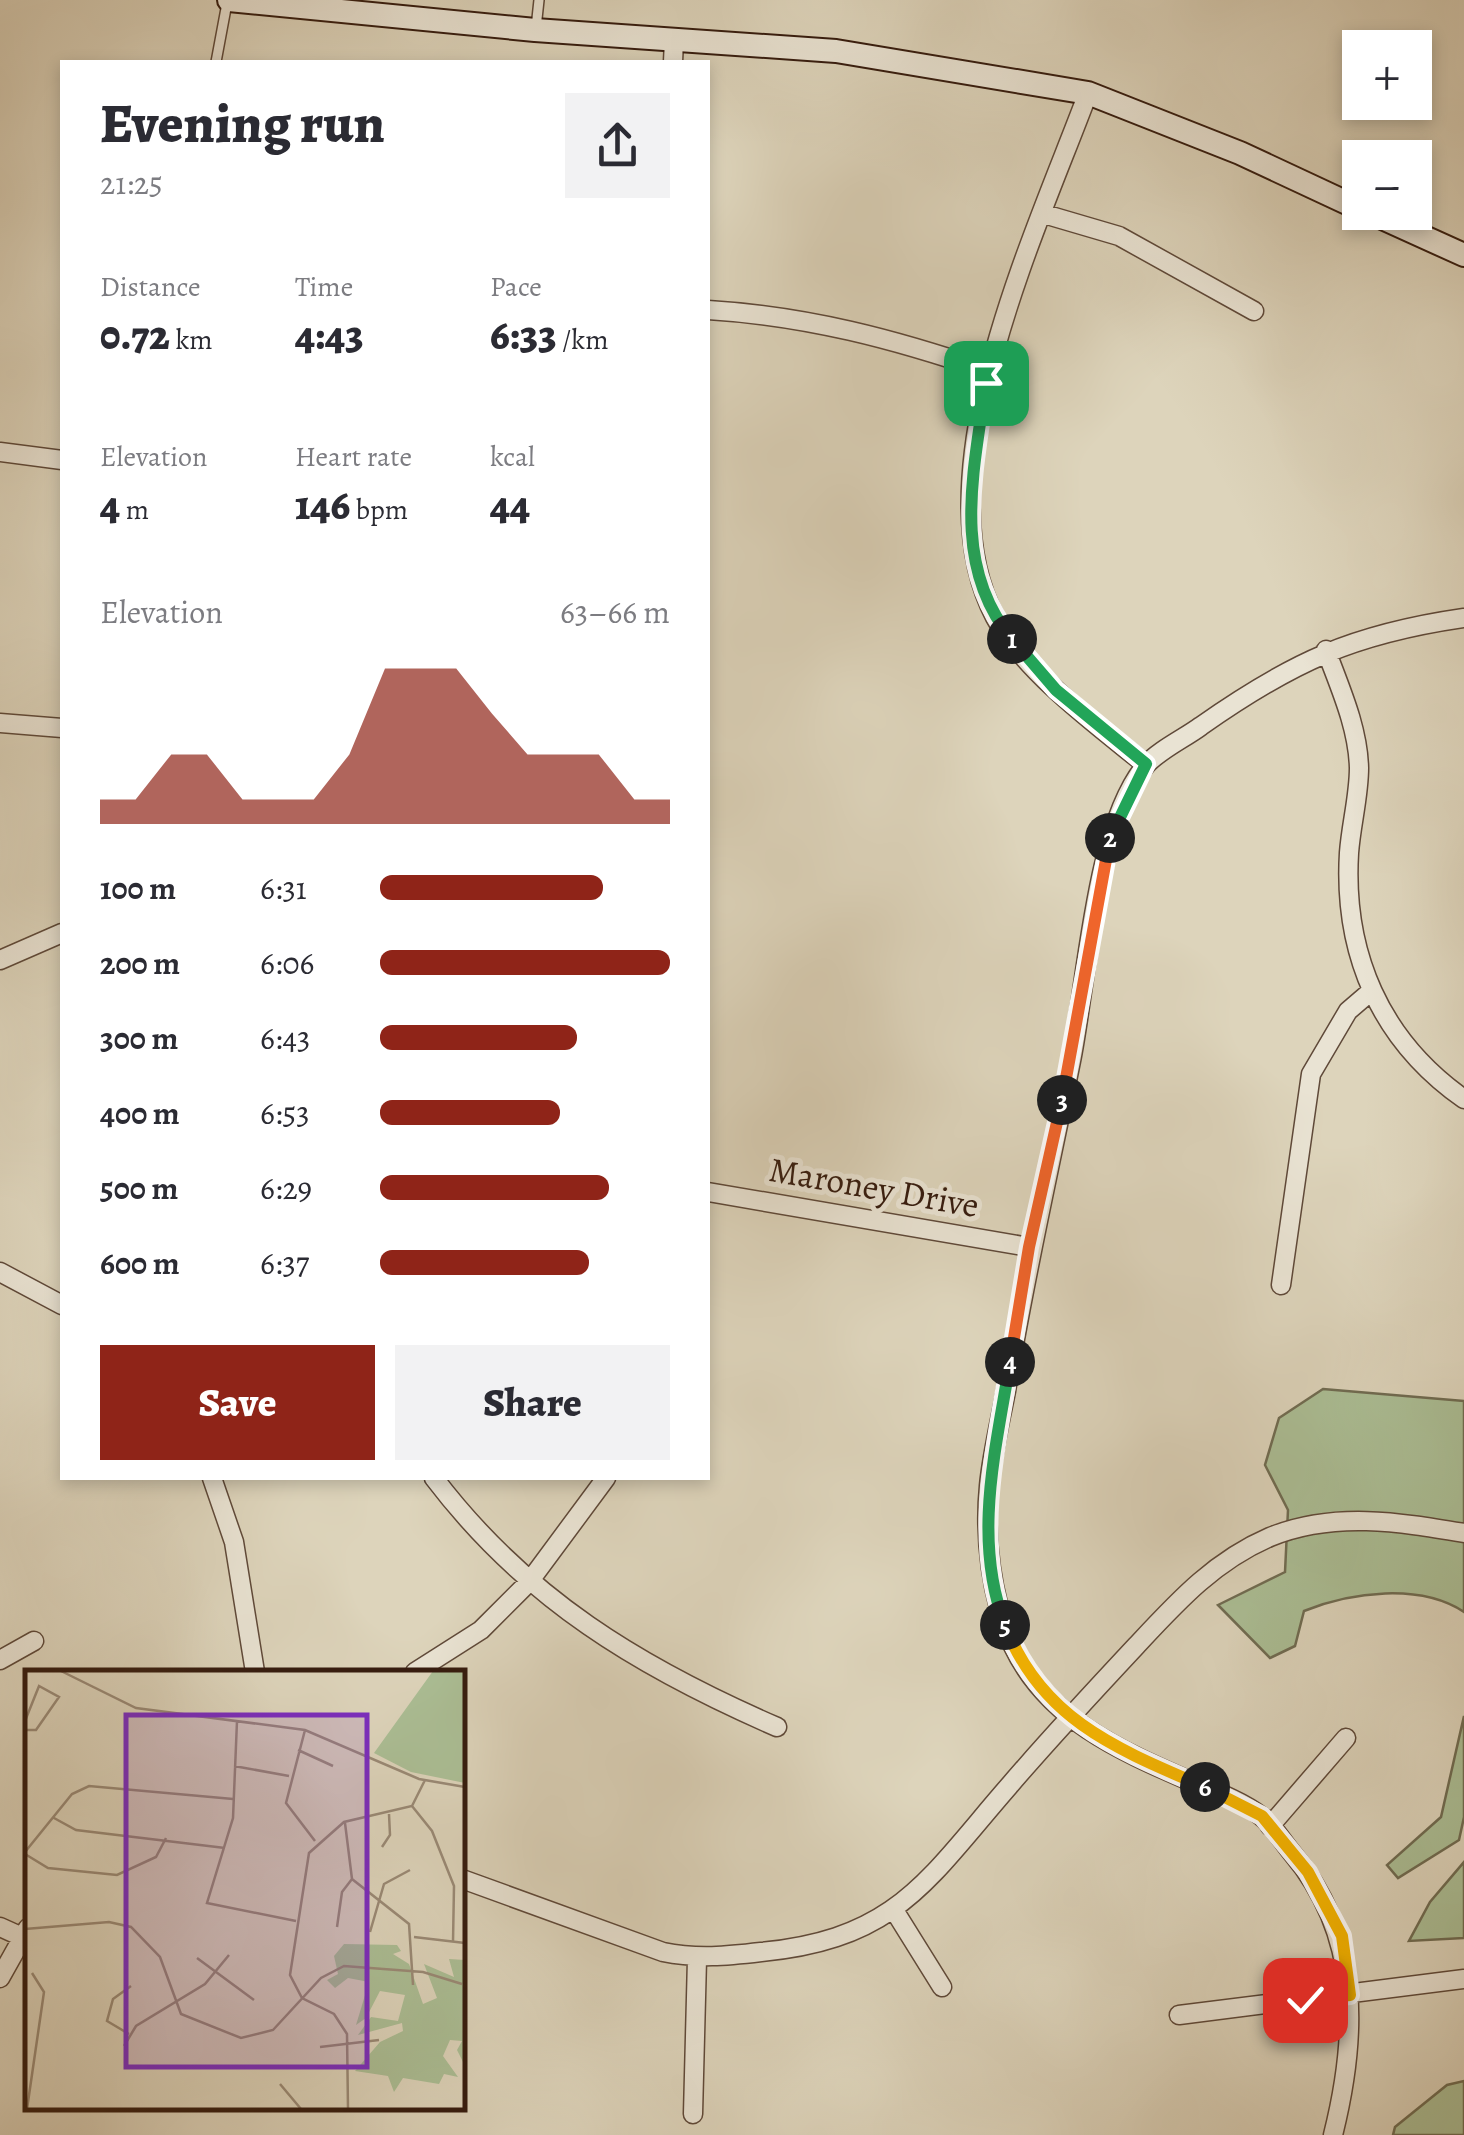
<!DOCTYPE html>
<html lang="en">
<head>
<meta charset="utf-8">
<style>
	:root { --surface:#fff; --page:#f2f2f3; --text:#2b2b33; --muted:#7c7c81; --accent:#8f2418 }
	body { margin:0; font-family:Alegreya,serif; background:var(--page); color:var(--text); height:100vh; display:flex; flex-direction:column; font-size:38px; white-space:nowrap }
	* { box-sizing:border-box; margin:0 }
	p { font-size:32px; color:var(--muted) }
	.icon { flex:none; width:55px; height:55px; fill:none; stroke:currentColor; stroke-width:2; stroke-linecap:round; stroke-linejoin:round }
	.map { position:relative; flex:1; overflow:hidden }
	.sheet { position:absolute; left:60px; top:60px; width:650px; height:1420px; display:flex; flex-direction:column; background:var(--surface); border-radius:0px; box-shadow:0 5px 15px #0003 }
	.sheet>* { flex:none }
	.fabs { position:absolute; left:1342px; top:30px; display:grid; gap:20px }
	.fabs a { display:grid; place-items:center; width:90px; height:90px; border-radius:0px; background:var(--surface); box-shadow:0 5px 15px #0003; font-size:50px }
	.pin { position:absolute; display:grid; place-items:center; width:85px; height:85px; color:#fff; margin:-42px; border-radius:20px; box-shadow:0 5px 15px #0006 }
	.km { position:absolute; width:50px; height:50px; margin:-25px; border-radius:50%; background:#222; color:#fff; font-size:28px; line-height:50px; text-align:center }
	.round { display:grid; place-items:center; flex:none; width:105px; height:105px; border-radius:0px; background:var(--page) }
	.headline { display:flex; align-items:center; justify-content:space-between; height:170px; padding:0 40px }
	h1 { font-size:55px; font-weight:800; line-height:75px }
	.stats { display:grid; grid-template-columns:repeat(3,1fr); gap:15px; height:170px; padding:10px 40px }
	.stats div { display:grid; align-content:center }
	.stats b { font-size:42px; font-weight:800 }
	.stats small { font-size:28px; font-weight:400 }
	.stats p { font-size:28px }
	.chart { height:280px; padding:20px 40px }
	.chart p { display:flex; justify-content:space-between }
	.chart svg { width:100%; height:180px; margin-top:10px; fill:var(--accent); opacity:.7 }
	.action { display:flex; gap:20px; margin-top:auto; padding:20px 40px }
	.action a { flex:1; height:115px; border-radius:0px; background:var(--accent); color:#fff; font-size:40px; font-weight:800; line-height:115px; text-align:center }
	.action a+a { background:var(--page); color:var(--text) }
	ul { padding:0 40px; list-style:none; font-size:32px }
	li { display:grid; grid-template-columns:160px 120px 1fr; align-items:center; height:75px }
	li i { height:25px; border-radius:12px; background:var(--accent) }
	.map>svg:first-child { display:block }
	.green { fill:#abbe95; stroke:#706c52; stroke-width:2.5 }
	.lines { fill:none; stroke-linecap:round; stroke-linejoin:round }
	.lane-casing { stroke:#5f4939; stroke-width:12 }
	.street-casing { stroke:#5f4939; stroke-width:21 }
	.secondary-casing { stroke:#351b0e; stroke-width:26 }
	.lane { stroke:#e9e3d3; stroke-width:9 }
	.street { stroke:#e9e3d3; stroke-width:18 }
	.secondary { stroke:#e9e3d3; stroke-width:22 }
	.split-1-casing { stroke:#fff; stroke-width:20 }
	.split-2-casing { stroke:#fff; stroke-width:20 }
	.split-3-casing { stroke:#fff; stroke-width:20 }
	.split-4-casing { stroke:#fff; stroke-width:20 }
	.split-5-casing { stroke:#fff; stroke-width:20 }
	.split-6-casing { stroke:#fff; stroke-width:20 }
	.split-7-casing { stroke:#fff; stroke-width:20 }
	.split-1 { stroke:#22a559; stroke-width:12 }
	.split-2 { stroke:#22a559; stroke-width:12 }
	.split-3 { stroke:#f0652b; stroke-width:12 }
	.split-4 { stroke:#f0652b; stroke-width:12 }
	.split-5 { stroke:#22a559; stroke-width:12 }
	.split-6 { stroke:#f5b400; stroke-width:12 }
	.split-7 { stroke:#f5b400; stroke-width:12 }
	.labels { text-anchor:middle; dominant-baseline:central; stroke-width:10; stroke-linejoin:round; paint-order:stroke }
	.street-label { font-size:35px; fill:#351b0e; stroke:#e9e3d3 }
	.inset-road { fill:none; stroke:#9a8a76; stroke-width:2.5 }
	.view { fill:#7b2cbf; fill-opacity:0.15; stroke:#7b2cbf; stroke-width:5 }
	.inset-edge { fill:none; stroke:#351b0e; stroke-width:5 }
</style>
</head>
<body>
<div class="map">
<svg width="1464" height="2135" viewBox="0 0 1464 2135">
	<rect width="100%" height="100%" fill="#ddd4bb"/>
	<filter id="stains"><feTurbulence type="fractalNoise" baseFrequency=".002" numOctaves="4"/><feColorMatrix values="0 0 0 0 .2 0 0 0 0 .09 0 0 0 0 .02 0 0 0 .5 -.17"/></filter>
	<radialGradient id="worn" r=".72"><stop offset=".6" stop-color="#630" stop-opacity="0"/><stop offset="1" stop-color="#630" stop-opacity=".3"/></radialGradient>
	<path class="green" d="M1323,1389l141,12v211c-44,-29 -113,-20 -160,-1l-9,35 -25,12 -52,-53 67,-33 3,-62 -23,-45 14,-47z
		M1464,1716v101l-5,23 -61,38 -11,-13 54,-48z
		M1464,1862v76l-55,3 21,-39z
		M1464,2081v54h-71l2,-8 52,-42z"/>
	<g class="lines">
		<defs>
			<path id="lane" d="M536,28l3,-28
				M216,62l11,-59"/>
			<path id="street" d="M673,62l1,-22
				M1088,93c-52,140 -168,381 -93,524 29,55 103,109 151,148
				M1044,214l75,22 135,75
				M708,310c99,6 186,29 280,61
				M0,452l62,8
				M1326,650c14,38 32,77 33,118 0,28 -8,57 -10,85 -6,100 31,187 115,246
				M0,723l62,5
				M0,960l62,-27
				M708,1192l321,55
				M0,1272l62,33
				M1281,1285l30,-211 37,-63 21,-18
				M212,1478l22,64 21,130
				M434,1478c92,121 205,189 343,249
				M0,1660l34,-19
				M415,1672l66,-42 48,-48 77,-104
				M1270,1826l76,-88
				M462,1879l201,73c34,7 64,4 98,0 136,-13 166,-72 248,-166 41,-48 84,-94 127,-140 41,-44 78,-85 134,-109 64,-26 129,-15 194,-4
				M894,1910l48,77
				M0,1927l20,9
				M0,1978l28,-50
				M1179,2015l285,-36
				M693,2114l4,-155
				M1333,2135c25,-100 28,-200 -41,-282 -10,-12 -19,-28 -31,-37 -19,-15 -47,-25 -69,-34 -71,-31 -144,-62 -179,-136 -22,-47 -29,-109 -24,-160 3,-32 11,-64 17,-95 18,-112 43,-219 65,-330 16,-79 24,-236 75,-296 13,-15 39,-27 55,-39 91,-64 152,-92 263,-108"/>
			<path id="secondary" d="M229,0l306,30 301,21 252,42 152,60 120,56
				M1369,212l95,43"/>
		</defs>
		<use href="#lane" class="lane-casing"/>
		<use href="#street" class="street-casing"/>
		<use href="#secondary" class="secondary-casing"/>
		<use href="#lane" class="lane"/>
		<use href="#street" class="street"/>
		<use href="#secondary" class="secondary"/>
	</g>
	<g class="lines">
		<defs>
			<path id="split-1" d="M986,383c-12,87 -36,182 26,256"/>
			<path id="split-2" d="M1012,639l44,51 90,74 -36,74"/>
			<path id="split-3" d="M1062,1100l48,-262"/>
			<path id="split-4" d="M1010,1362l19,-115 33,-147"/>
			<path id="split-5" d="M1005,1625c-33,-86 -9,-176 5,-263"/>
			<path id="split-6" d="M1005,1625c36,95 114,125 200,162"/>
			<path id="split-7" d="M1205,1787l57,29 46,56 34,64 8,59 -45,5"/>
		</defs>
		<use href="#split-1" class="split-1-casing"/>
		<use href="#split-2" class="split-2-casing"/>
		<use href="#split-3" class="split-3-casing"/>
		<use href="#split-4" class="split-4-casing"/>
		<use href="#split-5" class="split-5-casing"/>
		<use href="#split-6" class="split-6-casing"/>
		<use href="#split-7" class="split-7-casing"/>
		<use href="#split-1" class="split-1"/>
		<use href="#split-2" class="split-2"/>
		<use href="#split-3" class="split-3"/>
		<use href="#split-4" class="split-4"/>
		<use href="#split-5" class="split-5"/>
		<use href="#split-6" class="split-6"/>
		<use href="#split-7" class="split-7"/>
	</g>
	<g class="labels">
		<g class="street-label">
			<text transform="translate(874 1187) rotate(10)">Maroney Drive</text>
		</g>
	</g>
	<g transform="translate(25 1670)">
		<rect width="440" height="440" fill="#ddd4bb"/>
		<path d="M408,1h32v112l-54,-11 -37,-19zM319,274l53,1 4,6 -8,3 16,10 14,40 14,-6 -13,-34 30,13 -5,-18 16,1v106l-8,-16 5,-9 -12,-1 -7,16 15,21 -14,-3 -5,10 -36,-6 -9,14 -6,-16 -33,-5 25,-29 23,-11 -1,-8 -44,12 13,-18 27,4 7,-26 -25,-4 -14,27 -10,7 13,-43 -21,-4 -13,10 -8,-8 11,-6 -4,-18z" fill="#abbe95"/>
		<path class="inset-road" d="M36,1l75,37 169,22 114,49 46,8M0,51l14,-35 20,11 -23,33h-11M212,51l-4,97 -26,85 89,18M280,60l-19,73 29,38M273,80l35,16M209,96l55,10M387,136l20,25 22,55 -1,56M29,148l22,12 149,18M320,153l7,56 57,45 4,61M357,177l8,-12 -1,-21M0,182l47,-58 17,-8 144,13M0,184l23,14 69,7 39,-18 10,-19M312,257l5,-35 10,-13M0,259l84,-7 22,5 29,30 21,57 60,24 32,-8 48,-52 23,-12 79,6 39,12M345,262l14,-48 26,-14M389,267l51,6M172,288l57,42M104,364l-22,-13 6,-22 18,-13M99,376l12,-20 69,-42 24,-29M295,377l59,-7M255,414l21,25M2,439l17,-117 -12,-19M323,439l-1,-75 -13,-20 -32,-16 -12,-23 19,-122 35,-31 68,-16 13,-26"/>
		<path class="view" d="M101,45h241v352h-241z"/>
		<rect width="440" height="440" class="inset-edge"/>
	</g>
	<rect width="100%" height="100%" filter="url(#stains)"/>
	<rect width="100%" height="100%" fill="url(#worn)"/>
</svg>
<div class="fabs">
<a>+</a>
<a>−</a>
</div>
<div class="pin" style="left:986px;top:383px;background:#1e9e55"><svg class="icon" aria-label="arrive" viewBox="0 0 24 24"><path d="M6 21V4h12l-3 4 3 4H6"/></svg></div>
<div class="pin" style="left:1305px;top:2000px;background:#d93025"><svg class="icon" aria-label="check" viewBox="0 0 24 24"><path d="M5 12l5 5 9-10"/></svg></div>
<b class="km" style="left:1012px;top:639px">1</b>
<b class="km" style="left:1110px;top:838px">2</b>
<b class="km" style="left:1062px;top:1100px">3</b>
<b class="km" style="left:1010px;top:1362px">4</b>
<b class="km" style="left:1005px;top:1625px">5</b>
<b class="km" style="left:1205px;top:1787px">6</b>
<section class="sheet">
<div class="headline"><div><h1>Evening run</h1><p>21:25</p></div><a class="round"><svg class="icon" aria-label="share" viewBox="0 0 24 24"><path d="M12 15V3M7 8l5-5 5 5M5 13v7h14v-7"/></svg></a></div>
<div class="stats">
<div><p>Distance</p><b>0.72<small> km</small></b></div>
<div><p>Time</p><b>4:43</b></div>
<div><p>Pace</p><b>6:33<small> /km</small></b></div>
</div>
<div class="stats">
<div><p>Elevation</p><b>4<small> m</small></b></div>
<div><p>Heart rate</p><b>146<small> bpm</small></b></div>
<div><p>kcal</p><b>44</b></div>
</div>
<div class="chart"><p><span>Elevation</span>63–66 m</p>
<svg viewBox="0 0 160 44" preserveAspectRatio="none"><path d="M0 44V38L10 38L20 27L30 27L40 38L50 38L60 38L70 27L80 6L90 6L100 6L110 17L120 27L130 27L140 27L150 38L160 38V44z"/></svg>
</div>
<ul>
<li><b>100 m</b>6:31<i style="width:77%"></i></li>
<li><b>200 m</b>6:06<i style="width:100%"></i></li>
<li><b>300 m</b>6:43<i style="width:68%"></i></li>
<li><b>400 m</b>6:53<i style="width:62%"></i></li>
<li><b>500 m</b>6:29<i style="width:79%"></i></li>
<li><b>600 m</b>6:37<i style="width:72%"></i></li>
</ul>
<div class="action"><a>Save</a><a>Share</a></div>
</section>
</div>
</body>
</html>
